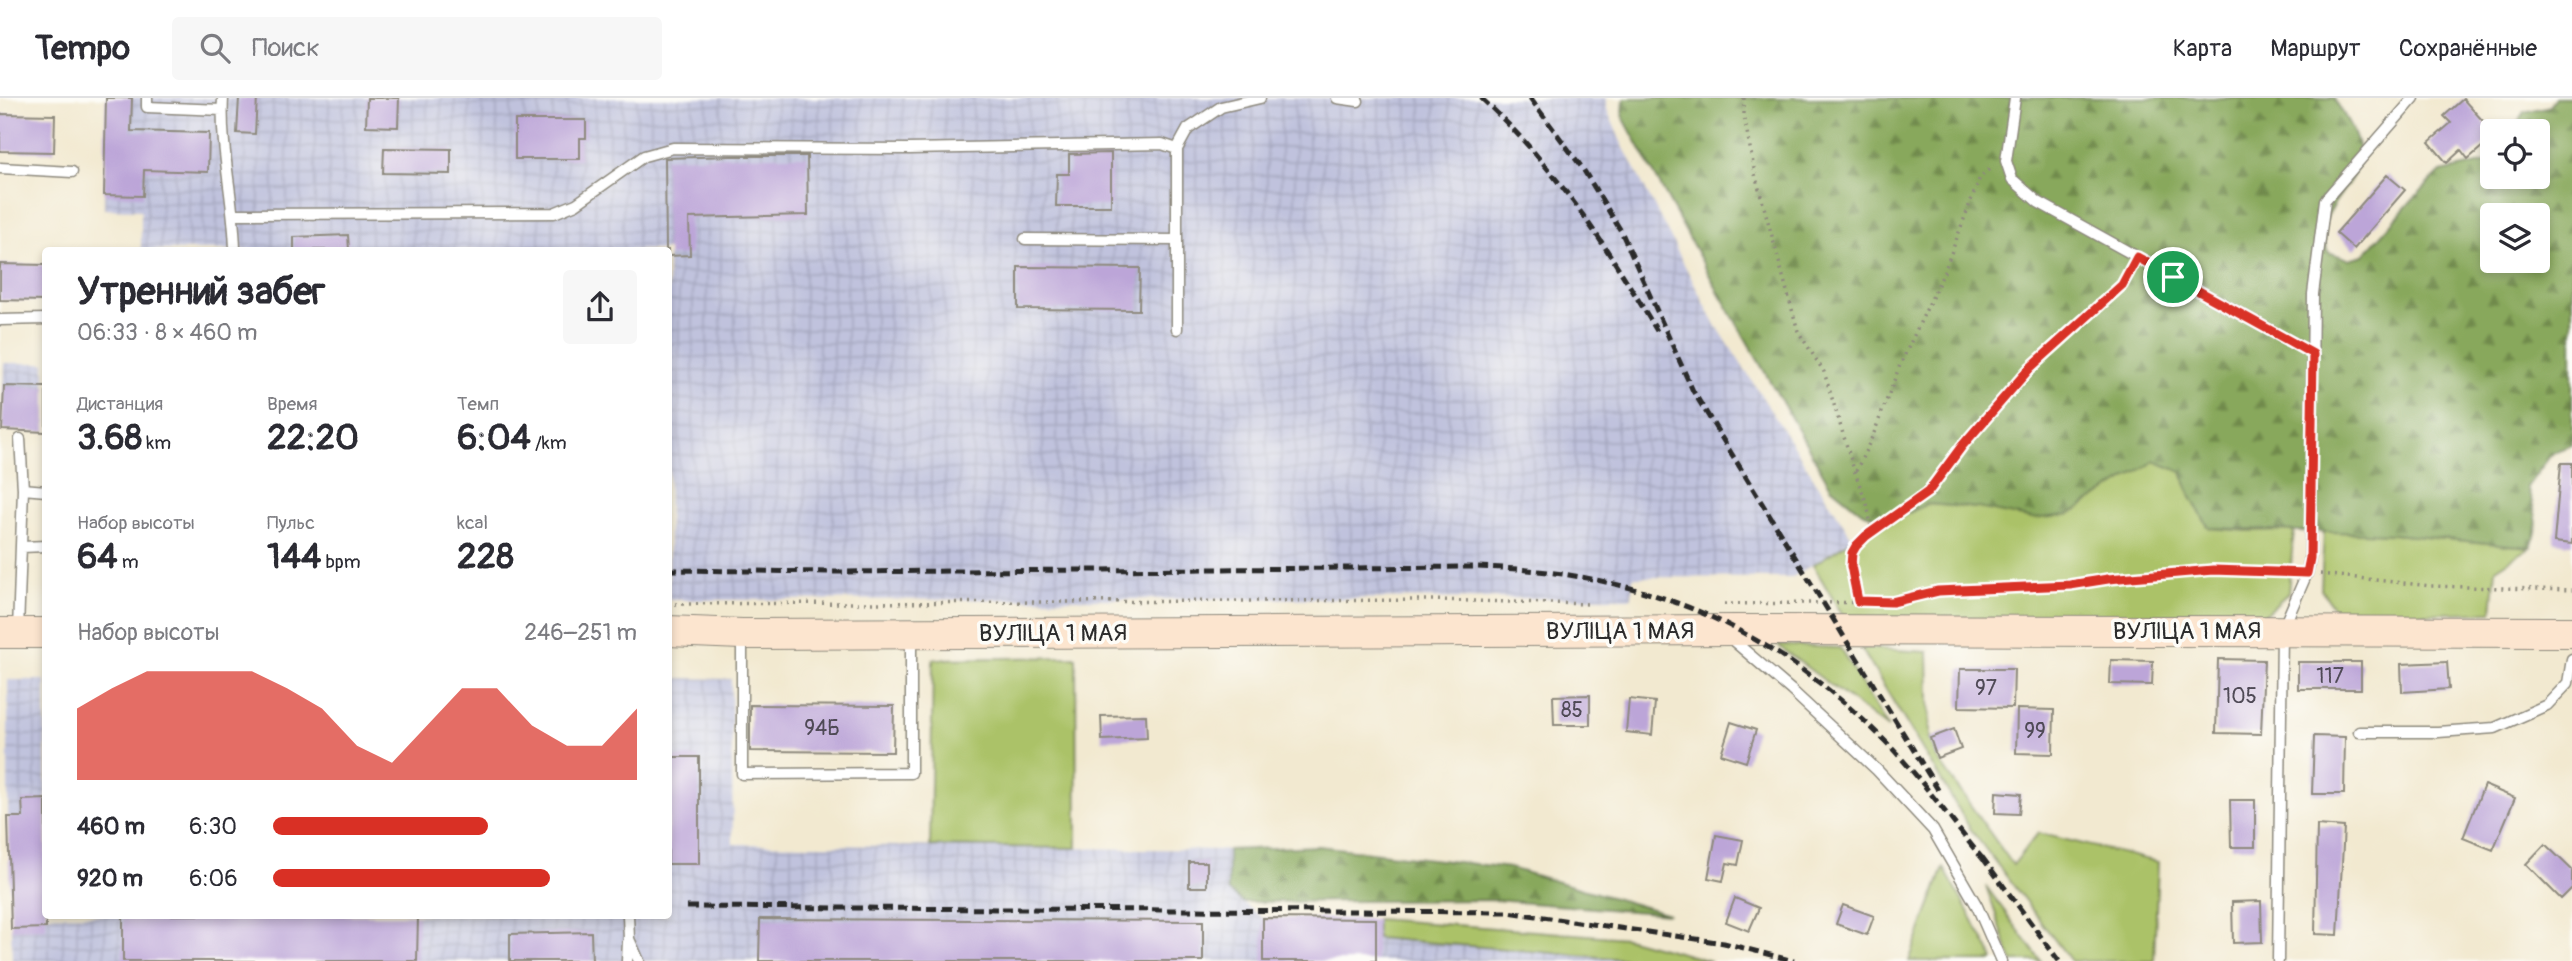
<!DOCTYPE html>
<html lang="ru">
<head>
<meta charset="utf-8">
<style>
	:root { --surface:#fff; --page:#f7f7f7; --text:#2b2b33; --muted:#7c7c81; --line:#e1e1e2; --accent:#d93025 }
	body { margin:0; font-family:Pangolin,sans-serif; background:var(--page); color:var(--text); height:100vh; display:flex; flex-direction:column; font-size:26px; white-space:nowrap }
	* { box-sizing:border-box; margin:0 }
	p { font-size:23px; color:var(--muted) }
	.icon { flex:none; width:38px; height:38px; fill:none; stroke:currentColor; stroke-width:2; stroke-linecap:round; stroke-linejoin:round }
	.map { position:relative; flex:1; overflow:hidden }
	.side { position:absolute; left:42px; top:149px; width:630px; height:672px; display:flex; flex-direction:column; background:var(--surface); border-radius:7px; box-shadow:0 4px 10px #0003 }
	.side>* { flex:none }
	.buttons { position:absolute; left:2480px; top:21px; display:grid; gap:14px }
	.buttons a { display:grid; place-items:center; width:70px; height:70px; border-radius:7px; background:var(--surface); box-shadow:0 4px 10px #0003; font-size:35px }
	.pin { position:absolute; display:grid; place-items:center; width:60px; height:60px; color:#fff; margin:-30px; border:4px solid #fff; border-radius:50%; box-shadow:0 2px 7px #0007 }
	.round { display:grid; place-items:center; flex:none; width:74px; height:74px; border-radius:7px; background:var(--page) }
	.overview { display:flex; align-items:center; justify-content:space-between; height:119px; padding:0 35px }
	h1 { font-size:38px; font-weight:800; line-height:52px }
	.figures { display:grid; grid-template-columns:repeat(3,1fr); gap:10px; height:119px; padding:7px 35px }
	.figures div { display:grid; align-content:center }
	.figures b { font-size:35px; font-weight:800 }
	.figures small { font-size:19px; font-weight:400 }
	.figures p { font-size:19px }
	.chart { height:196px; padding:14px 35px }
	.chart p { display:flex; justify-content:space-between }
	.chart svg { width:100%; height:126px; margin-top:7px; fill:var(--accent); opacity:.7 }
	ul { padding:0 35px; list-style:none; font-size:23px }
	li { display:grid; grid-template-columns:112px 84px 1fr; align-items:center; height:52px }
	li i { height:18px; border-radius:9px; background:var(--accent) }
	header { display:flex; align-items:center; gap:42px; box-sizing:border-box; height:98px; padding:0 35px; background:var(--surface); border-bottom:2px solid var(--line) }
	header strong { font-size:33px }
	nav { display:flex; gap:38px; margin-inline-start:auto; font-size:24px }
	.search { width:490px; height:63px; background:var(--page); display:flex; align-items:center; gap:18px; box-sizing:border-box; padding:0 24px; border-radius:7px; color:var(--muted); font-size:26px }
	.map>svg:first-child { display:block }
	.industrial { fill:url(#industrial-grid) }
	.grass { fill:#abc267; stroke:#6b7649; stroke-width:2 }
	.forest { fill:url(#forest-firs); stroke:#5a6a44; stroke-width:2; fill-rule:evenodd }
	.building { fill:#bca5d8 }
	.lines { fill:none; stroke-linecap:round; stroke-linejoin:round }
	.lane-casing { stroke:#8e8a7e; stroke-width:13 }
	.secondary-casing { stroke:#8e8a7e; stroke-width:32 }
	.path { stroke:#8e8a7e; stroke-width:3.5; stroke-dasharray:2 5; stroke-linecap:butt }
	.lane { stroke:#fff; stroke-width:10 }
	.secondary { stroke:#fce5cf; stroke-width:30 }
	.rail { stroke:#2b2b2b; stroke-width:5; stroke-dasharray:10 5; stroke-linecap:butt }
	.route-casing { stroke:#fff; stroke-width:14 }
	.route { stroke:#d93025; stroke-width:9 }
	.labels { text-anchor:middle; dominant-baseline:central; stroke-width:7; stroke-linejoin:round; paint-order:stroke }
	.number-label { font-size:21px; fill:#4f4a56 }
	.street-label { font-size:24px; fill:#2b2b2b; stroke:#fdfcf7 }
</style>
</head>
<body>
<header>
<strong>Tempo</strong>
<div class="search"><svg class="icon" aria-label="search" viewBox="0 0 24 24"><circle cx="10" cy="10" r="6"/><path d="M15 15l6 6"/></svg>Поиск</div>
<nav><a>Карта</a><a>Маршрут</a><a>Сохранённые</a></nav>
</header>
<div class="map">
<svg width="2572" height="863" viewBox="0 0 2572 863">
	<defs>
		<pattern id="industrial-grid" width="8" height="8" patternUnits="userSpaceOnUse" patternTransform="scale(1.75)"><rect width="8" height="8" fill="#c0c2dd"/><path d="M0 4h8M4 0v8" fill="none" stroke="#a5a7be"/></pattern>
		<pattern id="forest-firs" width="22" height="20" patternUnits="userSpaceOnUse" patternTransform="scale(1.75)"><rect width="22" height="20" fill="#88a85c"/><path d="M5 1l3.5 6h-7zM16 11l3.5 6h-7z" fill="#6f894c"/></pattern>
	</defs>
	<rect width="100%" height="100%" fill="#fdfcf7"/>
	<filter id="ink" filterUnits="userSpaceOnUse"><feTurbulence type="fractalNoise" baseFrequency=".0143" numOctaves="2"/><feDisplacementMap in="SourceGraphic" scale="14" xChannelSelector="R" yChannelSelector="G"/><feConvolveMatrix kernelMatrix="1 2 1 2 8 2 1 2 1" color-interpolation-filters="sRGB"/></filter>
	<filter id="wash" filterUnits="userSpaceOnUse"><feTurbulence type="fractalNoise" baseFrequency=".00686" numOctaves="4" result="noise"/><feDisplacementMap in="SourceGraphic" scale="28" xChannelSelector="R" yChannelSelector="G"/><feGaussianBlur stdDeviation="1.57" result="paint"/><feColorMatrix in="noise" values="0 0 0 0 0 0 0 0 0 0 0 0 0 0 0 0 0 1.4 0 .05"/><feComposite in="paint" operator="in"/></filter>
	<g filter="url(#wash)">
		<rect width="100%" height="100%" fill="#f2e9d0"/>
		<path class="industrial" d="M106,0h1501l-1,9 16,37 91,176 140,219 -62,39 -158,-1 -1,21 -963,2 -1,-350h-527v-40l-37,-1z
			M4,265h41v69l-43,-2z
			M669,580l62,1 2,165 495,6v41l35,27 113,1 1,19 267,21v2h-1632l-4,-144v-137h37l1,235h622z"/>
		<path class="grass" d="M2155,363l27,11 10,27 17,29 37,3 48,-1 -6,63 -25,23 -417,5 -33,-56 40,-26 74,-35 141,11z
			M2324,433l68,3 138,13 -34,22 -4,43 -153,4 -18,-27z
			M1777,547l63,3 48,80z
			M1861,550l67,4 2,86 7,20 76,107 25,-32 120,29 -4,99h-83l-100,-131z
			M1076,559l1,191 -147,-2 3,-187z
			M1944,770l46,83 3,10h-84z
			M1986,788l55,75h-29z
			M1376,821l250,19 85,23h-63l-272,-23z"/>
		<path class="forest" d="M1624,0h710c8,14 25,39 25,55 1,36 -50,55 -31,99l20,7 16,-4 49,-56 28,-27 51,-11v16h46v-46h-25l12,-19 25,-6 6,-8h16v347l-19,7 -26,35c7,21 16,40 3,60l-138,-13 -183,-6 -17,-29 -10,-27 -27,-11 -87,54 -35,4 -55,-11 -51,-4 -36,18 -29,-10 -31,-25 -114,-198 -94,-172zM2492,117h46v46h-46z
			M1318,748l192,22 159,46 -175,-14 -251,2 -15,-11v-41z"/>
		<g id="blocks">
			<path class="building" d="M106,0h26l-1,33 78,2 -1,39 -64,-2 -1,26 -39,-1z
				M239,0h18l-2,36 -18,-1z
				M367,0h32l-1,29 -32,-1z
				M2463,1l29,32v7l-24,21 -7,-9 -14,13 -18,-21 22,-19 -7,-7z
				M0,16l55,1 -1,37 -54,-1z
				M515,22h71v18h-6v21h-65z
				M384,50l67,1v25l-68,-1z
				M1111,55v53h-55l1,-32h12v-20z
				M731,58h76l1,59 -119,3 1,37 -22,1v-6h-2l-1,-92z
				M2387,77l18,15 -51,59 -18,-16z
				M348,137l1,15h-55v-13z
				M0,166l46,1v36l-46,-1z
				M1018,169l122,1 -1,42 -121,-1z
				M4,288l42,1v45l-44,-2z
				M2561,365h11v81l-18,-2z
				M2218,561l46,1 -3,74 -45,-1z
				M2111,562l42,1 -1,24 -42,-1z
				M2298,564h63v27h-63z
				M2447,564l2,27 -47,3 -1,-28z
				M1960,571h54l-1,39 -54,-1z
				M1590,597v30h-36l-1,-29z
				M1629,601l26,3 -3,33 -26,-3z
				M750,607l144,1 -1,46 -143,-1z
				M2017,611l37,1 -1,44 -37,-1z
				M1146,617l1,23 -45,2 -1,-24z
				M1731,624l25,8 -10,32 -25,-8z
				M1954,631l7,20 -24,9 -7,-20z
				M2314,638l31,1 -1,57h-32z
				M668,659h31v107h-31z
				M2484,687l31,13 -22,52 -30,-12z
				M1996,694l25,2 -2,20 -24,-1z
				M46,701v129l-35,1 -3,-112h15l-1,-17z
				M2230,702h25v47h-24z
				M2317,727l27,2 -6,108 -23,-1z
				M1716,737l27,5 -5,25 -11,-2 -4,18 -15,-3z
				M2545,746l27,26v18l-11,11 -35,-35z
				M1189,764h18v25h-18z
				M1735,800l24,10 -10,23 -23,-9z
				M2261,803l1,41 -29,1 -1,-41z
				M1843,807l31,11 -7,19 -31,-11z
				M123,817h295l-1,46h-294z
				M1263,820l113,1v42h-113z
				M760,821l443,2v40h-444z
				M591,834l1,29h-82v-27z"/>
		</g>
	</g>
	<g filter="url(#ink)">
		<use href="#blocks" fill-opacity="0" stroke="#8e8a7e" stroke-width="2"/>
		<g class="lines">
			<defs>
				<path id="lane" d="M147,0v9l75,3
					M223,0c-3,51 11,101 12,152
					M1337,0l21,3
					M2015,0l-9,63 6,18 26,23 275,152
					M1177,51l11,-20 33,-22 39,-9
					M0,70l72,4
					M234,116l320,-1 22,-9 68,-48 29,-8 236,1 253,-5 15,5v180
					M1025,141l152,1
					M0,222l46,-1
					M23,391l23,2
					M22,449l24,-1
					M18,532l5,-141 -3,-50
					M742,539v137l169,-1v-136
					M1729,539l62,53 86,80 56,60 44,76 24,55
					M2359,634h79l57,-4 52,-23 21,-22 4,-24
					M628,817l1,24 10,22
					M627,863l1,-19
					M2278,863l4,-330 25,-58 3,-15 3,-264 12,-94 89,-102"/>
				<path id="secondary" d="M668,533l74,3 997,-4 833,2
					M0,535h46"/>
			</defs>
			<use href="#lane" class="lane-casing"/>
			<use href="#secondary" class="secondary-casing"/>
			<path class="path" d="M1744,0v18l11,58 43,157 26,41 31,101 12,31 4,21 -5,11 -14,17 -1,13 7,35
				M1856,373l18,-38 26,-68 44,-93 36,-95 12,-10
				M1868,437l60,-43 34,-46 68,-78 92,-83 9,-16
				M2320,476l111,12 141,4
				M668,506l765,-4 157,4
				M1724,506l168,-2 46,-11 132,-6 66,-9 77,-6 78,3"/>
			<use href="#lane" class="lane"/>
			<use href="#secondary" class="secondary"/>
			<path class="rail" d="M1481,0c73,66 126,149 176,233
				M1530,0l53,71 38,62 72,160 247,402
				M668,472l164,2 641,-5c166,3 295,56 413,175 37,38 67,82 101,122
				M1982,759l77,104
				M687,809l821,5 216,31 70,18"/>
		</g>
	</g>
	<g class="lines" filter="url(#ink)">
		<defs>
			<path id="route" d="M2137,159l176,97 -3,204 -3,15 -94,-3 -105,9 -38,6 -132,6 -46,11 -34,-1 -7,-35 1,-13 4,-7 10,-10 62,-44 34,-46 68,-78 92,-83z"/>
		</defs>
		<use href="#route" class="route-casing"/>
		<use href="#route" class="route"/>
	</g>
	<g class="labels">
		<g class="number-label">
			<text x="2330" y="578">117</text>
			<text x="1986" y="590">97</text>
			<text x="2240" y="598">105</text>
			<text x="1572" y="612">85</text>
			<text x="822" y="630">94Б</text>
			<text x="2035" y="633">99</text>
		</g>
		<g class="street-label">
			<text x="1620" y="533">ВУЛІЦА 1 МАЯ</text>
			<text x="2187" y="533">ВУЛІЦА 1 МАЯ</text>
			<text x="1053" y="535">ВУЛІЦА 1 МАЯ</text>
		</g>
	</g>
</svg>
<div class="buttons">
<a><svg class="icon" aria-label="locate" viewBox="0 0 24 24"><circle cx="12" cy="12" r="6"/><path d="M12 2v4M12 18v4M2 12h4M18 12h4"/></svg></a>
<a><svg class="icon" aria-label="layers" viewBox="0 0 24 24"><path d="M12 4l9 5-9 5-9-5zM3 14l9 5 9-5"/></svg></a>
</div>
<div class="pin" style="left:2173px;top:179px;background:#1e9e55"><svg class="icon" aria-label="arrive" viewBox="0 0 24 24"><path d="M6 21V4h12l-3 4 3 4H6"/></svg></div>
<section class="side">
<div class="overview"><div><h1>Утренний забег</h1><p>06:33 · 8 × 460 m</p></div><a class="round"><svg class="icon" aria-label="share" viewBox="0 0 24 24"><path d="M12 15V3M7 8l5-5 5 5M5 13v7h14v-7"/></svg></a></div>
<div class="figures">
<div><p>Дистанция</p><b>3.68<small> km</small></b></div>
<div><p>Время</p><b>22:20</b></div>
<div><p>Темп</p><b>6:04<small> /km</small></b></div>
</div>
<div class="figures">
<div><p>Набор высоты</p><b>64<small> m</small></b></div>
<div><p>Пульс</p><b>144<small> bpm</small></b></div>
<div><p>kcal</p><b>228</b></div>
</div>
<div class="chart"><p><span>Набор высоты</span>246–251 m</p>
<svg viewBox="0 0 160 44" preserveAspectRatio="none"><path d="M0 44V19L10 12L20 6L30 6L40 6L50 6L60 12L70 19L80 32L90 38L100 25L110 12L120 12L130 25L140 32L150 32L160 19V44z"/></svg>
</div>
<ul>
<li><b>460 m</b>6:30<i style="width:59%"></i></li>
<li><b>920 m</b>6:06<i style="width:76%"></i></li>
</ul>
</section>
</div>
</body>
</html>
